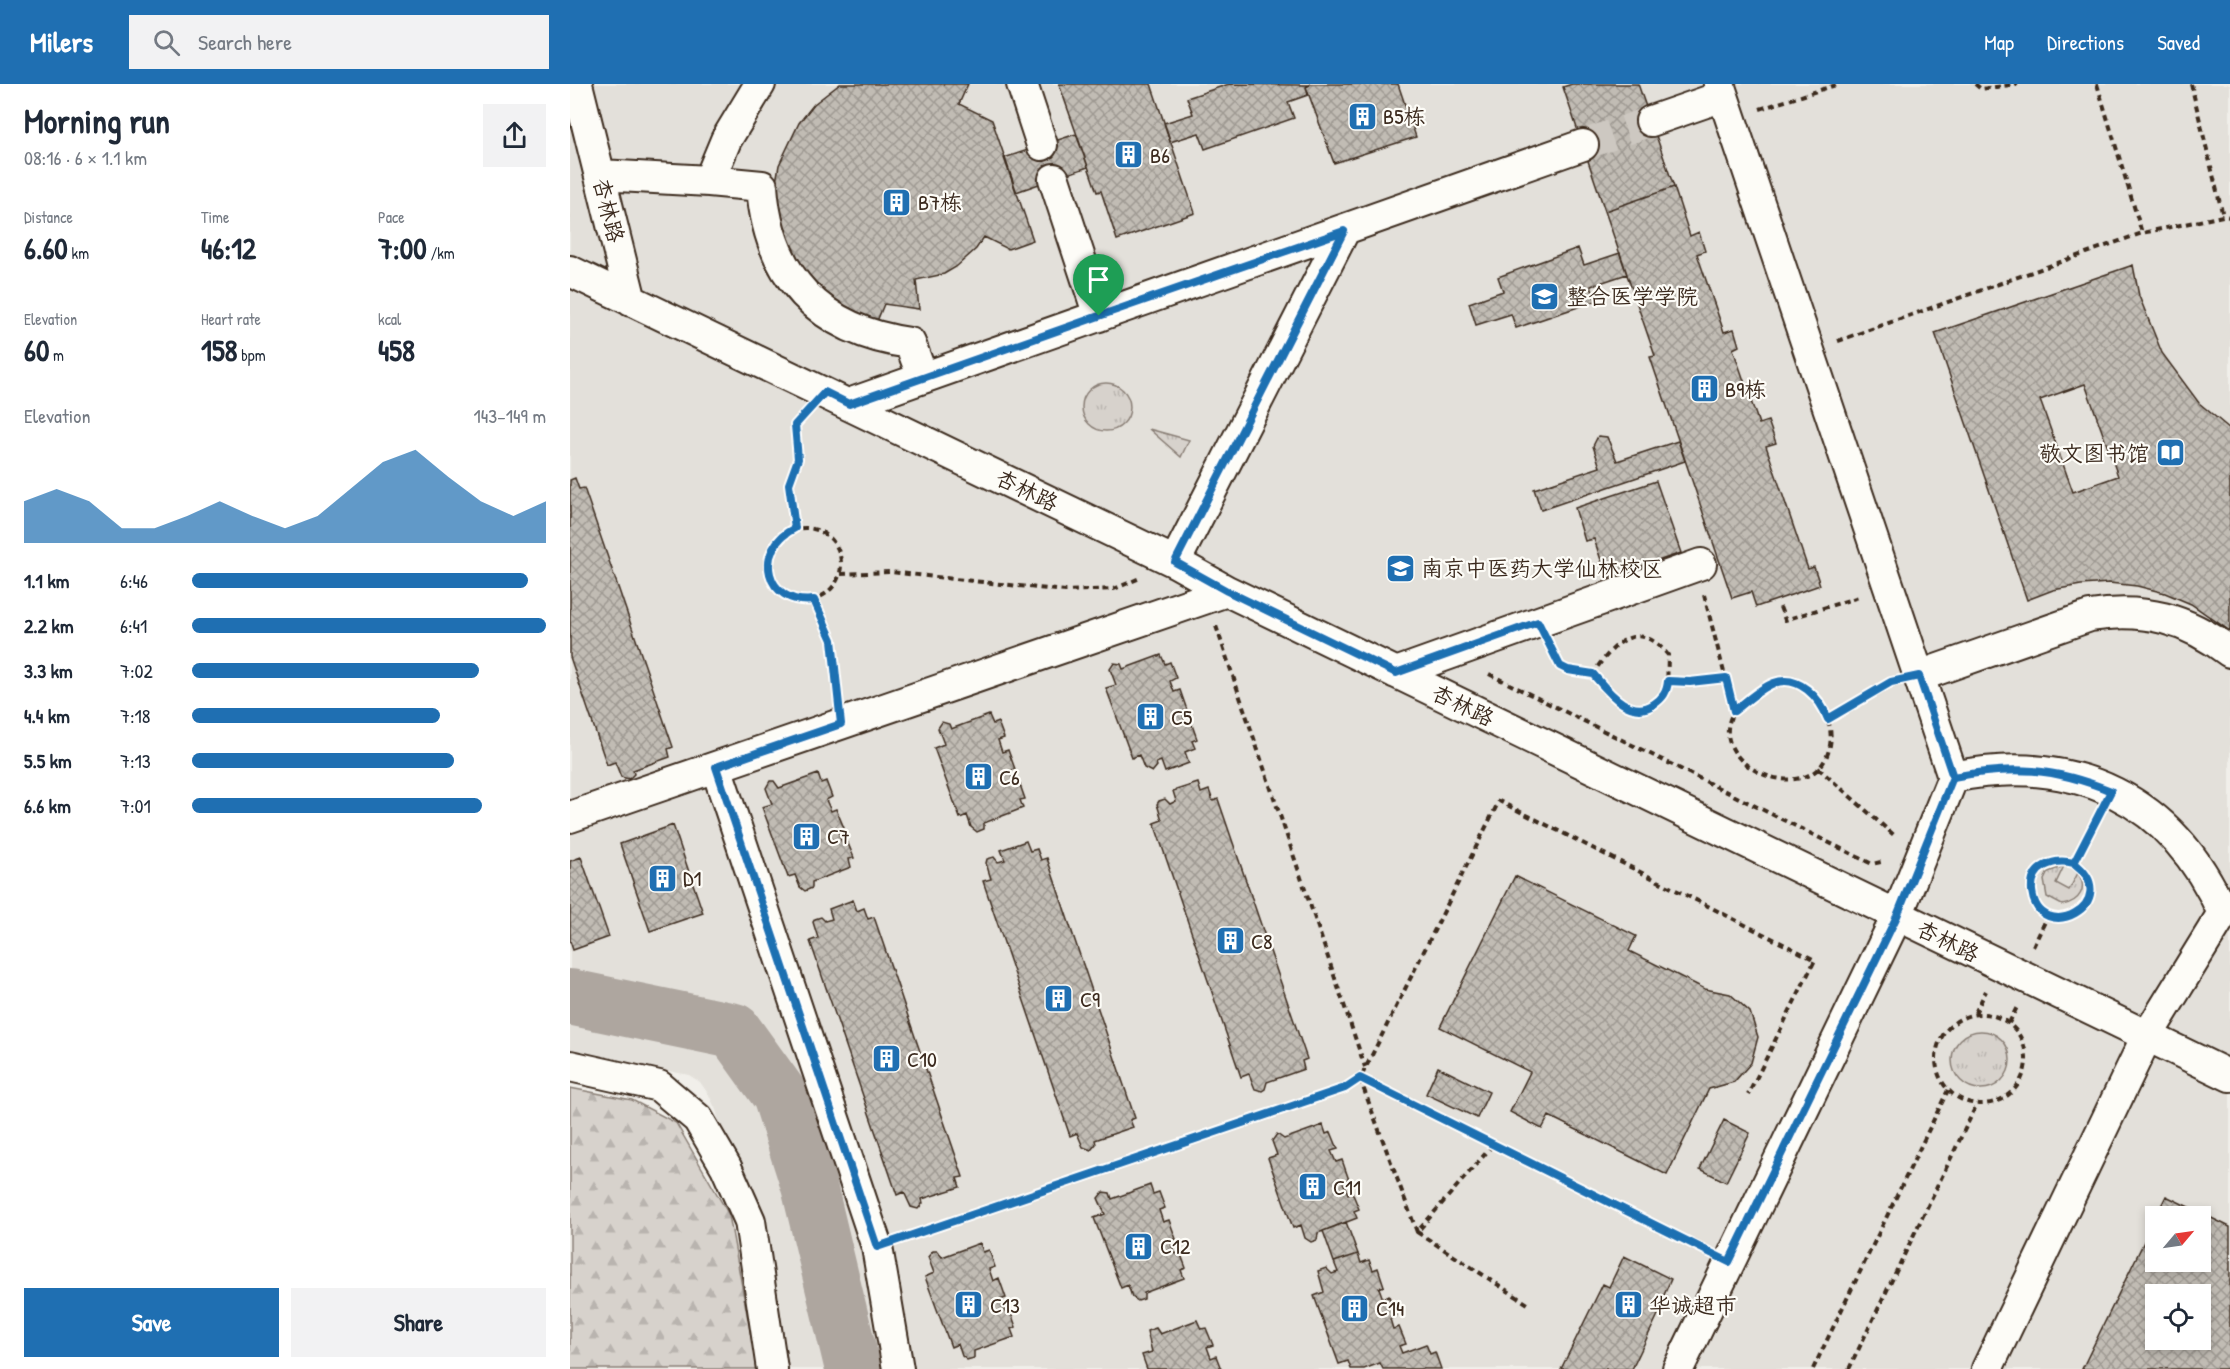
<!DOCTYPE html>
<html lang="en">
<head>
<meta charset="utf-8">
<style>
	:root { --surface:#fff; --page:#f2f2f3; --text:#1f2937; --muted:#747a83; --accent:#1f6fb2 }
	body { margin:0; font-family:"Patrick Hand","LXGW WenKai TC",sans-serif; background:var(--page); color:var(--text); height:100vh; display:flex; flex-direction:column; font-size:22px; white-space:nowrap }
	* { box-sizing:border-box; margin:0 }
	p { font-size:20px; color:var(--muted) }
	.icon { flex:none; width:33px; height:33px; fill:none; stroke:currentColor; stroke-width:2; stroke-linecap:round; stroke-linejoin:round }
	.map { position:relative; flex:1; overflow:hidden }
	.panel { display:flex; flex-direction:column; background:var(--surface); width:570px }
	.panel>* { flex:none }
	.needle { width:39px; rotate:61deg }
	.fabs { position:absolute; left:1575px; top:1122px; display:grid; gap:12px }
	.fabs a { display:grid; place-items:center; width:66px; height:66px; border-radius:0px; background:var(--surface); box-shadow:0 3px 9px #0003; font-size:30px }
	.pin { position:absolute; display:grid; place-items:center; width:51px; height:51px; color:#fff; margin:-62px -26px; border-radius:50% 50% 50% 0; rotate:-45deg; box-shadow:0 0 6px #0007 }
	.pin .icon { rotate:45deg }
	.round { display:grid; place-items:center; flex:none; width:63px; height:63px; border-radius:0px; background:var(--page) }
	.head { display:flex; align-items:center; justify-content:space-between; height:102px; padding:0 24px }
	h1 { font-size:33px; font-weight:800; line-height:45px }
	.stats { display:grid; grid-template-columns:repeat(3,1fr); gap:9px; height:102px; padding:6px 24px }
	.stats div { display:grid; align-content:center }
	.stats b { font-size:30px; font-weight:800 }
	.stats small { font-size:16px; font-weight:400 }
	.stats p { font-size:16px }
	.chart { height:168px; padding:12px 24px }
	.chart p { display:flex; justify-content:space-between }
	.chart svg { width:100%; height:108px; margin-top:6px; fill:var(--accent); opacity:.7 }
	.action { display:flex; gap:12px; margin-top:auto; padding:12px 24px }
	.action a { flex:1; height:69px; border-radius:0px; background:var(--accent); color:#fff; font-size:24px; font-weight:800; line-height:69px; text-align:center }
	.action a+a { background:var(--page); color:var(--text) }
	ul { padding:0 24px; list-style:none; font-size:20px }
	li { display:grid; grid-template-columns:96px 72px 1fr; align-items:center; height:45px }
	li i { height:15px; border-radius:8px; background:var(--accent) }
	header { display:flex; align-items:center; gap:36px; box-sizing:border-box; height:84px; padding:0 30px; background:var(--accent); color:#fff }
	header strong { font-size:28px }
	nav { display:flex; gap:33px; margin-inline-start:auto; font-size:21px }
	.search { width:420px; height:54px; background:var(--page); display:flex; align-items:center; gap:15px; box-sizing:border-box; padding:0 21px; border-radius:0px; color:var(--muted); font-size:22px }
	main { display:flex; flex:1; min-height:0 }
	.map>svg:first-child { display:block }
	.built { fill:#e3e0da; fill-rule:evenodd }
	.grass { fill:url(#grass-tufts); stroke:#897e75; stroke-width:1.5 }
	.forest { fill:url(#forest-firs); stroke:#897e75; stroke-width:1.5 }
	.lines { fill:none; stroke-linecap:round; stroke-linejoin:round }
	.river { stroke:#aea69f; stroke-width:56 }
	.building { fill:url(#building-cross-hatch); stroke:#3b2a1e; stroke-width:1.5; fill-rule:evenodd }
	.minor-tunnel { stroke:#cdc8c1; stroke-width:30; stroke-dasharray:30 15; stroke-linecap:butt }
	.minor-casing { stroke:#3b2a1e; stroke-width:34 }
	.path { stroke:#3b2a1e; stroke-width:4; stroke-dasharray:6 4.5; stroke-linecap:butt }
	.minor { stroke:#fdfcf7; stroke-width:30 }
	.route-casing { stroke:#fff; stroke-width:12 }
	.route { stroke:#1f6fb2; stroke-width:8 }
	.labels { text-anchor:middle; dominant-baseline:central; stroke-width:4.5; stroke-linejoin:round; paint-order:stroke }
	.poi-label { font-size:22px; fill:#3b2a1e; stroke:#fdfcf7; text-anchor:start }
	.street-label { font-size:22px; fill:#3b2a1e; stroke:#fdfcf7 }
</style>
</head>
<body>
<header>
<strong>Milers</strong>
<div class="search"><svg class="icon" aria-label="search" viewBox="0 0 24 24"><circle cx="10" cy="10" r="6"/><path d="M15 15l6 6"/></svg>Search here</div>
<nav><a>Map</a><a>Directions</a><a>Saved</a></nav>
</header>
<main>
<section class="panel">
<div class="head"><div><h1>Morning run</h1><p>08:16 · 6 × 1.1 km</p></div><a class="round"><svg class="icon" aria-label="share" viewBox="0 0 24 24"><path d="M12 15V3M7 8l5-5 5 5M5 13v7h14v-7"/></svg></a></div>
<div class="stats">
<div><p>Distance</p><b>6.60<small> km</small></b></div>
<div><p>Time</p><b>46:12</b></div>
<div><p>Pace</p><b>7:00<small> /km</small></b></div>
</div>
<div class="stats">
<div><p>Elevation</p><b>60<small> m</small></b></div>
<div><p>Heart rate</p><b>158<small> bpm</small></b></div>
<div><p>kcal</p><b>458</b></div>
</div>
<div class="chart"><p><span>Elevation</span>143–149 m</p>
<svg viewBox="0 0 160 44" preserveAspectRatio="none"><path d="M0 44V27L10 22L20 27L30 38L40 38L50 33L60 27L70 33L80 38L90 33L100 22L110 11L120 6L130 17L140 27L150 33L160 27V44z"/></svg>
</div>
<ul>
<li><b>1.1 km</b>6:46<i style="width:95%"></i></li>
<li><b>2.2 km</b>6:41<i style="width:100%"></i></li>
<li><b>3.3 km</b>7:02<i style="width:81%"></i></li>
<li><b>4.4 km</b>7:18<i style="width:70%"></i></li>
<li><b>5.5 km</b>7:13<i style="width:74%"></i></li>
<li><b>6.6 km</b>7:01<i style="width:82%"></i></li>
</ul>
<div class="action"><a>Save</a><a>Share</a></div>
</section>
<div class="map">
<svg width="1660" height="1285" viewBox="0 0 1660 1285">
	<defs>
		<pattern id="grass-tufts" width="24" height="20" patternUnits="userSpaceOnUse" patternTransform="scale(1.5)"><rect width="24" height="20" fill="#d7d2cc"/><path d="M3 7l-1-3M5 7V3M7 7l1-3M15 17l-1-3M17 17v-4M19 17l1-3" fill="none" stroke="#b9b4af"/></pattern>
		<pattern id="forest-firs" width="22" height="20" patternUnits="userSpaceOnUse" patternTransform="scale(1.5)"><rect width="22" height="20" fill="#d7d2cc"/><path d="M5 1l3.5 6h-7zM16 11l3.5 6h-7z" fill="#b9b4af"/></pattern>
		<pattern id="building-cross-hatch" width="8" height="8" patternUnits="userSpaceOnUse" patternTransform="scale(1.5)"><rect width="8" height="8" fill="#c1bcb4"/><path d="M0 0l8 8M0 8l8-8" fill="none" stroke="#9e9992"/></pattern>
	</defs>
	<rect width="100%" height="100%" fill="#f1efea"/>
	<filter id="ink" filterUnits="userSpaceOnUse"><feTurbulence type="fractalNoise" baseFrequency=".0167" numOctaves="2"/><feDisplacementMap in="SourceGraphic" scale="12" xChannelSelector="R" yChannelSelector="G"/><feConvolveMatrix kernelMatrix="1 2 1 2 8 2 1 2 1" color-interpolation-filters="sRGB"/></filter>
	<g filter="url(#ink)">
		<path class="built" d="M0,0h1660v1285h-1448l-66,-259 -7,-15 -9,-13 -11,-7 -119,-23zM1586,1132h44v46h-44zM1586,1210h44v46h-44z"/>
		<path class="grass" d="M512 323a24 24 0 1 1 48 0a24 24 0 1 1-48 0Z
			M579,345l40,11 -8,17z
			M1494,782l-8,17 13,7 9,-17c10,15 2,29 -16,32l-15,-8 -3,-17 4,-8z
			M1382 976a29 29 0 1 1 58 0a29 29 0 1 1-58 0Z"/>
		<path class="forest" d="M0,1004l62,12 44,23 53,92 28,154h-187z"/>
		<g class="lines">
			<path class="river" d="M0,913l164,34 46,64 29,91 44,183"/>
		</g>
		<path class="building" d="M270,0h128l-9,20 33,16 41,120 -25,9 -24,-12 -8,12 -20,18 -12,7 -28,6 3,29 -35,-5 -11,27 -22,-8 -64,-66 -12,-69 4,-23 20,-42 15,-19z
			M489,0h92l44,129 -78,27 -16,-49 -4,1z
			M659,0l81,1 -4,2 2,8 -20,7 6,16 -89,31 -6,-16 -29,9 -6,-19 29,-9 -6,-16z
			M828,0l18,53 -82,26 -28,-76 4,-3z
			M1002,0h66l36,103 -69,24 -42,-124z
			M506,50l12,33 -72,25 -12,-34z
			M1104,103l16,49 9,-4 6,19 -8,3 27,78 10,-3 5,17 -6,3 26,75 9,-3 8,22 -10,3 42,123 6,-2 6,18 -64,22 -5,-15 -19,6 -82,-241 5,-1 -50,-145z
			M1008,164l6,17 36,-12 7,21 -36,12 5,15 -80,27 -5,-14 -35,11 -7,-22 34,-12 -5,-14z
			M1563,181l6,31 23,57 37,50 31,26v202l-39,-27 -26,-11 -28,-7 -28,-3 -28,2 -28,5 -26,10 -92,-267zM1515,300l33,92 -45,16 -33,-92z
			M1028,352l9,1 10,24 61,-20 7,20 -144,49 -7,-21 66,-22 -7,-21z
			M5,394l4,11 5,-1 89,259 -5,2 2,8 -37,13 1,4 -5,5 -8,-2 -6,-15 -8,3 -37,-108v-177z
			M1086,397l25,72 -74,25 -13,-39 -9,2 -10,-33z
			M591,571l4,9 5,-2 6,16 -6,3 4,11 6,-2 7,20 -5,2 4,12 5,-2 6,17 -5,2 3,7 -10,4 4,11 -24,9 -4,-11 -5,2 1,3 -5,6 -8,-4 -5,-13 -7,3 -26,-70 10,-3 -6,-16 4,-6 7,1 2,5z
			M419,631l4,9 5,-2 6,16 -6,2 4,12 6,-2 7,19 -5,2 5,12 4,-1 6,17 -5,1 3,8 -39,15v6l-7,3 -6,-5 -4,-12 -7,3 -26,-70 10,-4 -6,-16 4,-6 7,2 2,5z
			M248,690l3,9 5,-2 6,16 -6,3 5,11 5,-2 8,19 -6,3 4,12 5,-2 7,17 -5,1 2,8 -39,15v6l-7,3 -5,-4 -5,-12 -7,2 -26,-70 10,-3 -6,-16 4,-7h4l5,7z
			M628,699l3,10 8,-3 4,11 5,-2 89,260 -5,2 2,8 -37,13 -2,7 -3,2 -7,-2 -6,-15 -8,3 -87,-254 8,-3 -5,-16 2,-3 6,-2 5,5 6,-3 -3,-10z
			M103,741l30,88 -53,18 -30,-87z
			M456,757l4,10 7,-2 4,11 6,-2 88,260 -5,2 3,7 -38,13 1,4 -5,6 -8,-3 -6,-14 -7,3 -87,-255 8,-2 -5,-16 1,-4 7,-2 4,5 7,-2 -4,-10z
			M11,773l28,80 -36,13 -3,-9v-80z
			M945,792l121,60 -7,15 76,38 25,5 20,18 8,25 -7,26 -17,19 -25,7 -42,86 -118,-59 -7,13 -32,-17 20,-40 -90,-45z
			M283,816l4,11 7,-3 4,11 6,-2 89,260 -6,1 3,9 -38,12 1,4 -5,6 -7,-2 -7,-15 -7,3 -87,-254 8,-3 -5,-16 2,-3 6,-2 4,4 7,-2 -3,-10z
			M868,983l51,25 -12,26 -51,-24z
			M1154,1036l26,13 -24,49 -26,-13z
			M753,1041l3,9 5,-2 7,17 -7,2 5,11 6,-2 7,20 -6,2 5,12 4,-2 7,17 -5,2 3,7 -39,15 -1,7 -6,2 -6,-4 -4,-13 -8,3 -25,-70 9,-3 -5,-14 5,-7 7,5z
			M580,1101l3,9 6,-2 6,16 -6,2 4,12 6,-2 7,19 -6,2 5,13 5,-2 6,16 -5,2 3,8 -40,15v6l-6,2 -6,-4 -4,-12 -7,3 -27,-70 11,-4 -7,-16 5,-6 7,1 2,6z
			M1596,1112l64,31v142h-148l74,-152v45h44v-46h-44zM1586,1210h44v46h-44z
			M776,1138l12,32 -24,8 -11,-31z
			M410,1159l3,9 6,-2 6,17 -6,2 4,12 6,-3 7,20 -6,2 5,12 5,-2 6,17 -5,2 3,8 -40,14v7l-7,2 -5,-4 -4,-12 -7,3 -26,-70 9,-4 -6,-16 5,-6h4l5,6z
			M788,1170l3,9 8,-3 4,10 5,-2 6,18 -5,2 4,11 6,-3 7,20 -6,3 3,10 6,-2 7,17 -7,2 3,7 24,-9 4,10 5,-2 6,17h-58l-3,-6 -16,6h-13l-3,-8 -9,3 -25,-68 10,-4 -6,-21 8,-3 6,6 6,-2 -4,-10z
			M1054,1172l47,23 -7,16 3,1 -35,73h-71l42,-85 6,3z
			M627,1236l4,9 5,-1 7,17 -6,2 4,11 5,-2 5,13h-74l-5,-14 10,-3 -5,-21 9,-3 4,6z"/>
		<g class="lines">
			<path class="minor-tunnel" d="M1013,61l68,-24"/>
			<defs>
				<path id="minor" d="M7,0l54,217
					M190,0l-34,56 -17,41 53,5c6,90 58,145 148,157l13,35
					M452,0l20,61
					M1081,37l72,-25
					M30,91l109,6
					M484,95l45,137
					M0,187l605,291 52,29 1003,485
					M279,320l734,-259
					M605,478l169,-331
					M826,589l305,-109
					M1349,592l171,-60c54,-9 97,3 140,36
					M146,683l161,480 21,122
					M1383,693c122,-25 220,22 270,136
					M0,733l657,-226
					M0,982l89,20 39,33 28,48 24,54 22,148
					M1108,1285l219,-453 56,-139 -234,-693
					M1417,1285l159,-331 77,-125 7,-2"/>
			</defs>
			<use href="#minor" class="minor-casing"/>
			<path class="path" d="M1405,0l6,5 37,-5
				M1527,0l45,149
				M1621,0l32,132
				M1190,25l79,-25
				M1268,257l304,-108 81,-17 7,1
				M199 480a36 36 0 1 1 72 0a36 36 0 1 1-72 0Z
				M225,444l-6,-44 9,-25 -3,-34 9,-10
				M271,490l49,-2 176,19 48,-2 26,-11
				M1134,511l30,116c-34,56 84,103 96,34 5,-29 -19,-71 -54,-62 -14,4 -29,19 -42,28
				M244,516l18,40 6,54
				M1210,523l5,13 77,-24
				M646,542l149,441
				M982,566c11,22 17,20 41,23 22,27 45,53 74,18l1,-36c-31,-38 -54,-11 -75,18
				M919,590l383,190 13,-3
				M1098,597l22,1 36,-4
				M1259,635l61,-36
				M1248,684l78,69
				M1462 805a29 29 0 1 1 58 0a29 29 0 1 1-58 0Z
				M1504,779l23,-45
				M1463,863l15,-32
				M1405,929l11,-22
				M1366 975a45 45 0 1 1 90 0a45 45 0 1 1-90 0Z
				M1439,939l9,-18
				M923,1061l-76,87 -57,-153 139,-278 316,159 -67,135
				M847,1148l114,74
				M336,1153l439,-149 15,-9 344,170
				M1243,1285l135,-279
				M1279,1285l128,-265"/>
			<use href="#minor" class="minor"/>
		</g>
	</g>
	<g class="lines" filter="url(#ink)">
		<defs>
			<path id="route" d="M529,232l-250,88 -24,-12 -30,33 3,34 -9,25 6,44c-43,21 -30,78 19,72l18,40 9,84 -125,43 161,480 468,-159 15,-10 369,184 168,-346 56,-139c59,-12 102,-9 158,14l-37,72c52,39 -35,85 -42,28 -2,-25 22,-33 42,-28l37,-72c-56,-23 -99,-26 -158,-14l-34,-101 -28,6 -63,37c-8,-21 -29,-45 -54,-36 -14,5 -28,19 -40,28l-8,-33 -36,4 -22,-1c-1,11 -5,17 -14,23 -24,17 -47,-14 -61,-30l-25,-4 -8,-4 -22,-44 -142,51 -169,-82 -52,-29 169,-331 -245,85"/>
		</defs>
		<use href="#route" class="route-casing"/>
		<use href="#route" class="route"/>
	</g>
	<defs>
		<symbol id="building-square" viewBox="-11 -11 22 22"><rect x="-9" y="-9" width="18" height="18" rx="4" fill="#1f6fb2" stroke="#fdfcf7"/><path d="M-4-6H4V6H1V3H-1V6H-4ZM-2.5-4.3h1.7v1.8h-1.7ZM.8-4.3h1.7v1.8H.8ZM-2.5-1h1.7V.8h-1.7ZM.8-1h1.7V.8H.8Z" fill="#fff"/></symbol>
		<symbol id="school-square" viewBox="-11 -11 22 22"><rect x="-9" y="-9" width="18" height="18" rx="4" fill="#1f6fb2" stroke="#fdfcf7"/><path d="M0-5L7-2L0 1L-7-2ZM-4 1L0 2.5L4 1V4Q0 6-4 4Z" fill="#fff"/></symbol>
		<symbol id="library-square" viewBox="-11 -11 22 22"><rect x="-9" y="-9" width="18" height="18" rx="4" fill="#1f6fb2" stroke="#fdfcf7"/><path d="M-6-4Q-3-5.5-.7-3.5V5Q-3 3-6 4ZM6-4Q3-5.5 .7-3.5V5Q3 3 6 4Z" fill="#fff"/></symbol>
		<symbol id="university-square" viewBox="-11 -11 22 22"><rect x="-9" y="-9" width="18" height="18" rx="4" fill="#1f6fb2" stroke="#fdfcf7"/><path d="M0-5L7-2L0 1L-7-2ZM-4 1L0 2.5L4 1V4Q0 6-4 4Z" fill="#fff"/></symbol>
	</defs>
	<g fill-rule="evenodd">
		<use href="#building-square" x="776" y="16" width="33" height="33"/>
		<use href="#building-square" x="542" y="54" width="33" height="33"/>
		<use href="#building-square" x="310" y="102" width="33" height="33"/>
		<use href="#school-square" x="958" y="196" width="33" height="33"/>
		<use href="#building-square" x="1118" y="288" width="33" height="33"/>
		<use href="#library-square" x="1584" y="352" width="33" height="33"/>
		<use href="#university-square" x="814" y="468" width="33" height="33"/>
		<use href="#building-square" x="564" y="616" width="33" height="33"/>
		<use href="#building-square" x="392" y="676" width="33" height="33"/>
		<use href="#building-square" x="220" y="736" width="33" height="33"/>
		<use href="#building-square" x="76" y="778" width="33" height="33"/>
		<use href="#building-square" x="644" y="840" width="33" height="33"/>
		<use href="#building-square" x="472" y="898" width="33" height="33"/>
		<use href="#building-square" x="300" y="958" width="33" height="33"/>
		<use href="#building-square" x="726" y="1086" width="33" height="33"/>
		<use href="#building-square" x="552" y="1146" width="33" height="33"/>
		<use href="#building-square" x="382" y="1204" width="33" height="33"/>
		<use href="#building-square" x="1042" y="1204" width="33" height="33"/>
		<use href="#building-square" x="768" y="1208" width="33" height="33"/>
	</g>
	<g class="labels">
		<g class="poi-label">
			<text x="813" y="32">B5栋</text>
			<text x="580" y="71">B6</text>
			<text x="348" y="118">B7栋</text>
			<text x="996" y="212">整合医学学院</text>
			<text x="1155" y="305">B9栋</text>
			<text x="1579" y="369" text-anchor="end">敬文图书馆</text>
			<text x="851" y="484">南京中医药大学仙林校区</text>
			<text x="601" y="633">C5</text>
			<text x="429" y="693">C6</text>
			<text x="257" y="752">C7</text>
			<text x="113" y="794">D1</text>
			<text x="681" y="857">C8</text>
			<text x="510" y="915">C9</text>
			<text x="337" y="975">C10</text>
			<text x="763" y="1103">C11</text>
			<text x="590" y="1162">C12</text>
			<text x="420" y="1221">C13</text>
			<text x="1079" y="1221">华诚超市</text>
			<text x="806" y="1224">C14</text>
		</g>
		<g class="street-label">
			<text transform="translate(39 126) rotate(76)">杏林路</text>
			<text transform="translate(457 406) rotate(26)">杏林路</text>
			<text transform="translate(893 621) rotate(26)">杏林路</text>
			<text transform="translate(1378 857) rotate(26)">杏林路</text>
		</g>
	</g>
</svg>
<div class="fabs">
<a><svg class="needle" viewBox="-14 -14 28 28"><path d="M0-13l5 13h-10z" fill="#e53935"/><path d="M0 13l5-13h-10z" fill="#747a83"/></svg></a>
<a><svg class="icon" aria-label="locate" viewBox="0 0 24 24"><circle cx="12" cy="12" r="6"/><path d="M12 2v4M12 18v4M2 12h4M18 12h4"/></svg></a>
</div>
<div class="pin" style="left:529px;top:232px;background:#1e9e55"><svg class="icon" aria-label="arrive" viewBox="0 0 24 24"><path d="M6 21V4h12l-3 4 3 4H6"/></svg></div>
</div>
</main>
</body>
</html>
